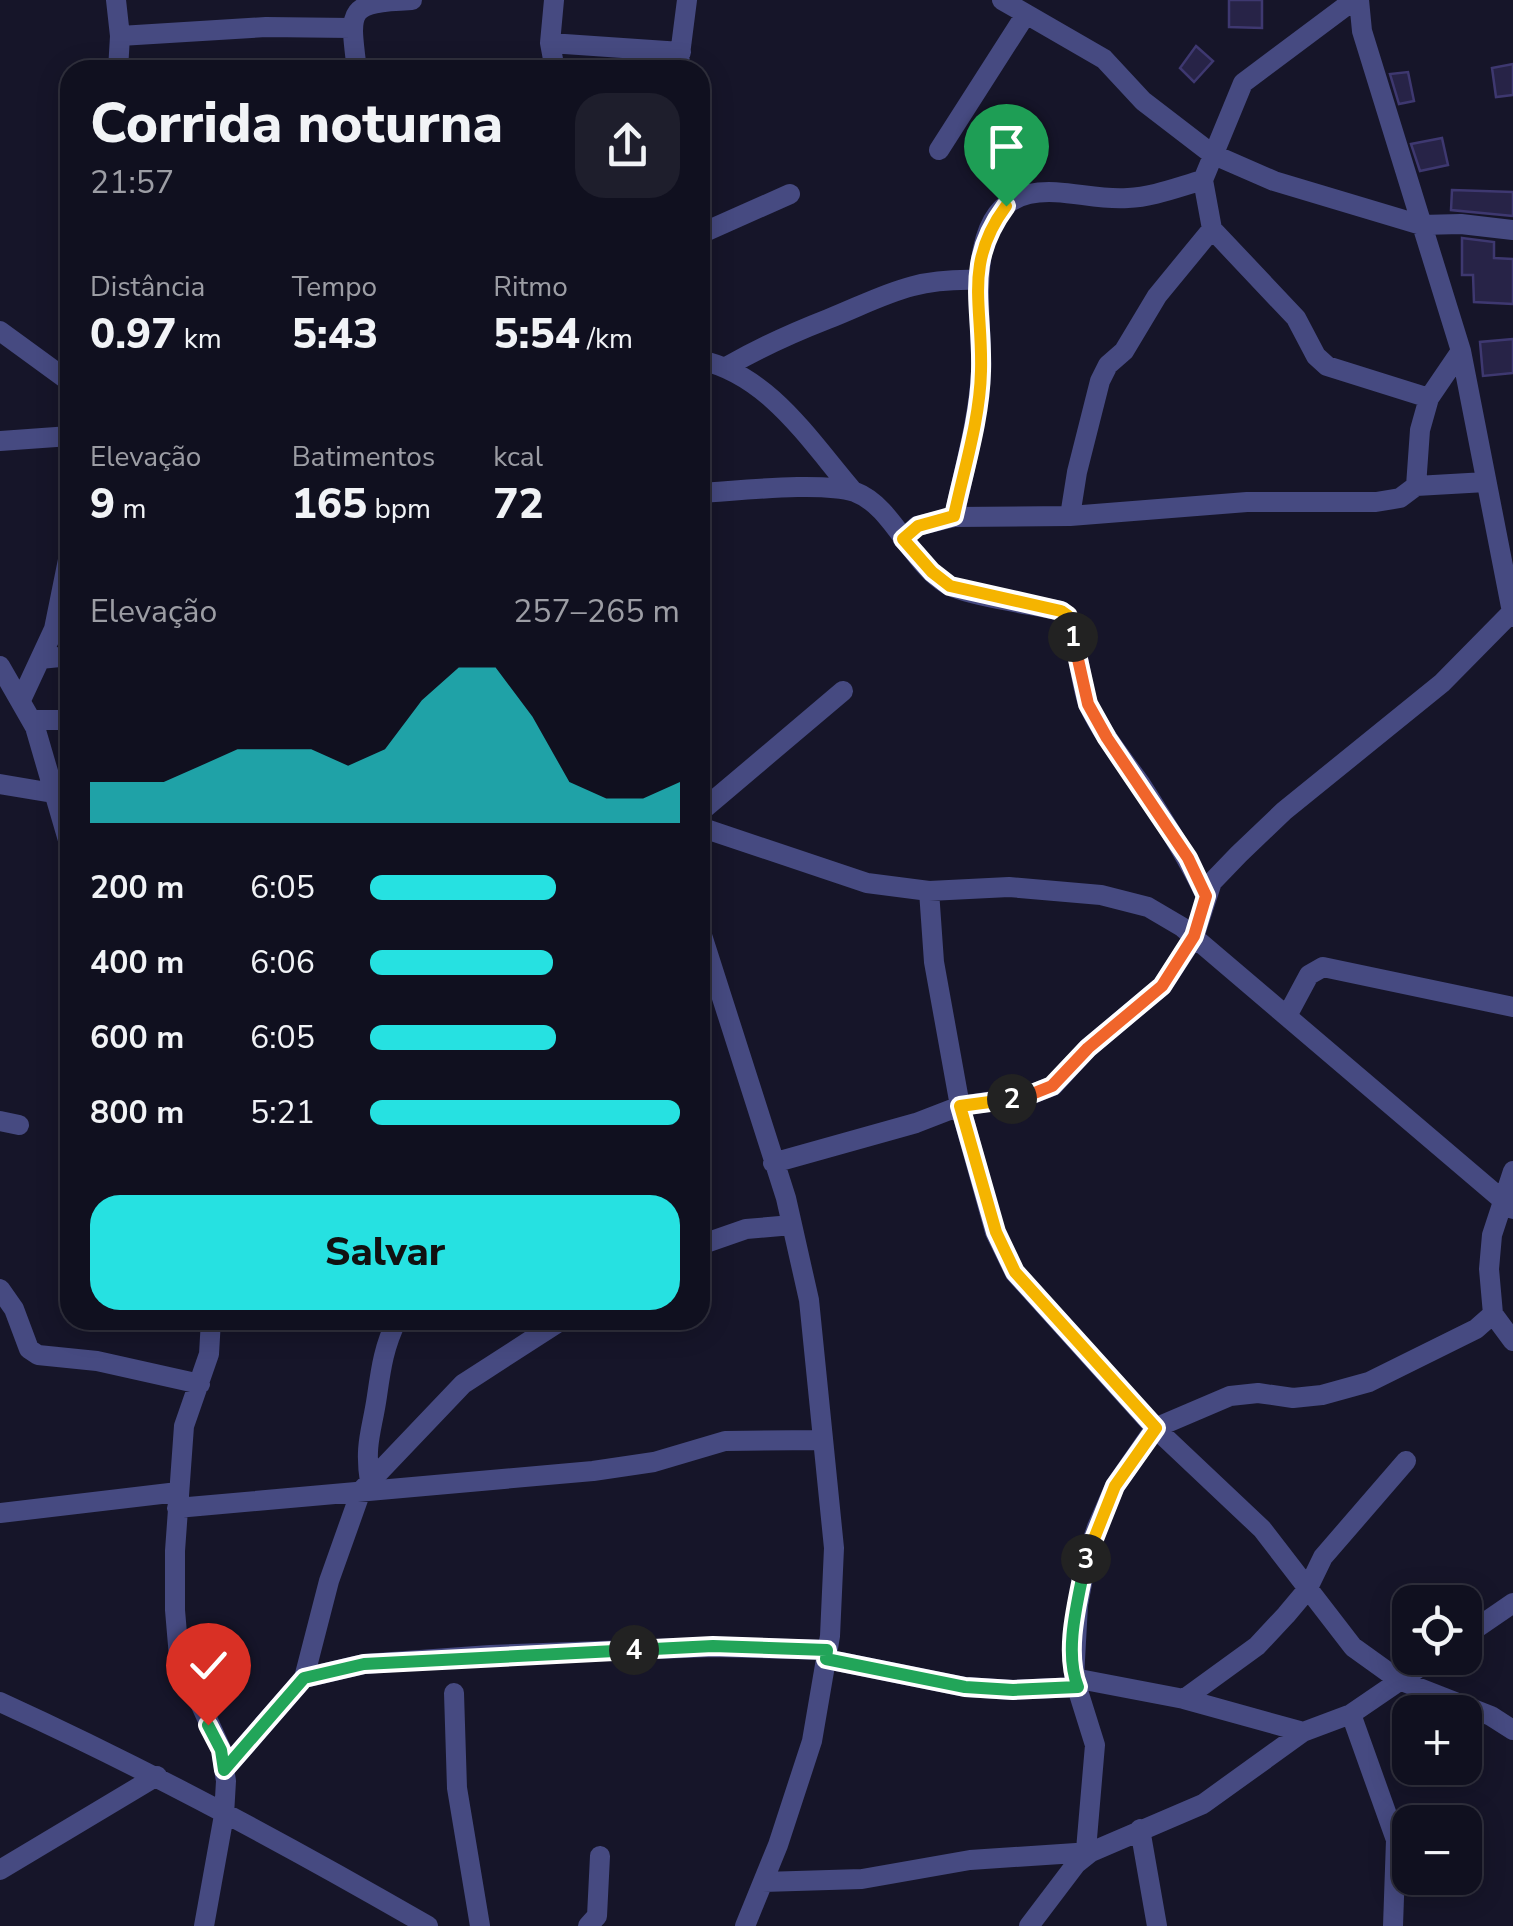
<!DOCTYPE html>
<html lang="pt">
<head>
<meta charset="utf-8">
<style>
	:root { --surface:#10101f; --page:#1e1e2c; --text:#f1f3f6; --muted:#9c9da4; --line:#30303d; --accent:#26e1e1 }
	body { margin:0; font-family:"Nunito Sans",sans-serif; background:var(--page); color:var(--text); height:100vh; display:flex; flex-direction:column; font-size:38px; white-space:nowrap }
	* { box-sizing:border-box; margin:0 }
	p { font-size:32px; color:var(--muted) }
	.icon { flex:none; width:55px; height:55px; fill:none; stroke:currentColor; stroke-width:2; stroke-linecap:round; stroke-linejoin:round }
	.map { position:relative; flex:1; overflow:hidden }
	.side { position:absolute; left:60px; top:60px; width:650px; height:1270px; display:flex; flex-direction:column; background:var(--surface); border-radius:30px; box-shadow:0 5px 25px #0003,0 0 0 2px var(--line) }
	.side>* { flex:none }
	.tools { position:absolute; left:1392px; top:1585px; display:grid; gap:20px }
	.tools a { display:grid; place-items:center; width:90px; height:90px; border-radius:20px; background:var(--surface); box-shadow:0 5px 25px #0003,0 0 0 2px var(--line); font-size:50px }
	.pin { position:absolute; display:grid; place-items:center; width:85px; height:85px; color:#fff; margin:-102px -42px; border-radius:50% 50% 50% 0; rotate:-45deg; box-shadow:0 0 10px #0007 }
	.pin .icon { rotate:45deg }
	.km { position:absolute; width:50px; height:50px; margin:-25px; border-radius:50%; background:#222; color:#fff; font-size:28px; line-height:50px; text-align:center }
	.round { display:grid; place-items:center; flex:none; width:105px; height:105px; border-radius:30px; background:var(--page) }
	.head { display:flex; align-items:center; justify-content:space-between; height:170px; padding:0 30px }
	h1 { font-size:55px; font-weight:800; line-height:75px }
	.metrics { display:grid; grid-template-columns:repeat(3,1fr); gap:15px; height:170px; padding:10px 30px }
	.metrics div { display:grid; align-content:center }
	.metrics b { font-size:42px; font-weight:800 }
	.metrics small { font-size:28px; font-weight:400 }
	.metrics p { font-size:28px }
	.chart { height:280px; padding:20px 30px }
	.chart p { display:flex; justify-content:space-between }
	.chart svg { width:100%; height:180px; margin-top:10px; fill:var(--accent); opacity:.7 }
	.primary-button { display:flex; gap:20px; margin-top:auto; padding:20px 30px }
	.primary-button a { flex:1; height:115px; border-radius:30px; background:var(--accent); color:#111; font-size:40px; font-weight:800; line-height:115px; text-align:center }
	ul { padding:0 30px; list-style:none; font-size:32px }
	li { display:grid; grid-template-columns:160px 120px 1fr; align-items:center; height:75px }
	li i { height:25px; border-radius:12px; background:var(--accent) }
	.map>svg:first-child { display:block }
	.building { fill:#272347; stroke:#3e3870; stroke-width:2.5 }
	.lines { fill:none; stroke-linecap:round; stroke-linejoin:round }
	.minor { stroke:#464a81; stroke-width:20 }
	.split-1-casing { stroke:#fff; stroke-width:20 }
	.split-2-casing { stroke:#fff; stroke-width:20 }
	.split-3-casing { stroke:#fff; stroke-width:20 }
	.split-4-casing { stroke:#fff; stroke-width:20 }
	.split-5-casing { stroke:#fff; stroke-width:20 }
	.split-1 { stroke:#f5b400; stroke-width:12 }
	.split-2 { stroke:#f0652b; stroke-width:12 }
	.split-3 { stroke:#f5b400; stroke-width:12 }
	.split-4 { stroke:#22a559; stroke-width:12 }
	.split-5 { stroke:#22a559; stroke-width:12 }
</style>
</head>
<body>
<div class="map">
<svg width="1513" height="1926" viewBox="0 0 1513 1926">
	<rect width="100%" height="100%" fill="#161529"/>
	<path class="building" d="M1229,0h33v28l-33,-1z
		M1196,46l17,15 -19,21 -14,-14z
		M1513,64v31l-17,2 -4,-29z
		M1408,72l6,29 -15,3 -9,-30z
		M1442,138l6,27 -28,6 -9,-27z
		M1452,190l61,2v24l-62,-6z
		M1462,238l32,4v16l19,1v45l-39,-2 -1,-27h-11z
		M1513,339v34l-30,3 -3,-34z"/>
	<g class="lines">
		<path class="minor" d="M116,0l4,36 -2,34
			M554,0l-4,43 5,27
			M1002,0l102,59 39,42 69,53 62,27 147,44 40,-1 52,6
			M1354,0l-111,83 -40,97 9,49 84,89 20,38 11,10 102,32
			M1359,0l3,31 99,320 52,266
			M120,36l146,-9 85,1
			M550,43l131,9
			M357,70c-8,-62 -10,-67 55,-70
			M678,70l9,-70
			M939,150l87,-136
			M700,234l90,-40
			M0,331l70,51
			M700,360c69,15 109,80 153,131
			M728,366c33,-19 64,-33 100,-47 59,-24 83,-41 150,-39
			M0,441l70,-5
			M1416,486l4,-56 9,-32 32,-47
			M700,493c38,-2 121,-12 155,-1 38,14 56,72 93,93 21,11 86,20 113,26 18,15 17,71 28,95 13,28 33,52 51,77 24,37 47,74 66,113
			M1070,516l7,-44 23,-91 8,-16 16,-14 33,-55 55,-67
			M954,517c10,-47 24,-96 27,-144 3,-48 -22,-164 48,-179 32,-7 66,7 99,4 25,-1 50,-11 75,-18
			M903,539l14,-13 37,-9 116,-1 177,-14h129l24,-4 16,-12 70,-4
			M40,659l30,-3
			M0,666l35,61 35,120
			M21,700l33,-71 16,-79
			M31,720h39
			M0,784l53,9
			M700,812l143,-121
			M700,827l167,56 62,8 80,-4 92,8 47,12 34,20 331,282
			M929,891l5,71 26,144 35,126 20,41 140,155 107,101 91,118 46,33 92,36 22,14
			M700,929l86,269 23,102 25,248 -4,88 -18,105 -34,104 -33,81
			M1287,1016l22,-41 14,-8 190,40
			M0,1121l19,4
			M773,1163l143,-40 44,-17 67,-10 26,-10 35,-38 74,-62 32,-49 18,-55 27,-28 45,-43 158,-128 69,-70
			M1513,1171l-21,64 -3,34 4,45 20,27
			M700,1245l46,-16 46,-4
			M0,1289l14,20 15,40 9,6 59,6 103,23
			M370,1482c-6,-38 2,-51 7,-86 4,-28 7,-50 20,-76
			M177,1508l416,-37 61,-9 71,-21 97,-1
			M0,1513l178,-21
			M1465,1636l48,-33
			M826,1659l139,28 48,3 65,-3
			M304,1678l60,-14 126,-9 223,-8 114,3
			M1074,1678l110,21 119,33
			M454,1693l3,95 23,138
			M1184,1699l73,-53 29,-31 21,-25 16,-33 83,-96
			M0,1702c147,67 288,143 428,224
			M1351,1714l45,126 -3,86
			M224,1770l80,-92 25,-97 32,-90 102,-107 99,-64
			M1140,1829l17,97
			M1086,1850l9,-105 -21,-67 4,-73 9,-48 10,-30 18,-41 40,-58 75,-32 28,-3 35,5 29,-3 47,-13 107,-53 17,-15
			M0,1870l157,-94
			M763,1882l99,-3 108,-19 121,-8
			M204,1926l20,-111 2,-34 -5,-32 -42,-92 -4,-47v-59l9,-125 25,-72 2,-34
			M588,1926l9,-10 3,-60
			M1029,1926l47,-62 15,-12 112,-48 100,-72 48,-18 82,-56"/>
	</g>
	<g class="lines">
		<defs>
			<path id="split-1" d="M1006,206c-43,58 -23,99 -25,165 -1,48 -17,98 -27,145l-36,10 -15,13 29,33 18,14 111,25 7,5 5,21"/>
			<path id="split-2" d="M1012,1099l15,-3 25,-10 36,-38 74,-62 32,-50 12,-40 -18,-38 -81,-120 -19,-34 -15,-67"/>
			<path id="split-3" d="M1012,1099l-52,7 36,126 19,40 141,156 -41,58 -29,73"/>
			<path id="split-4" d="M634,1650l79,-4 114,4 -1,9 139,28 48,3 65,-3c-15,-37 1,-90 8,-128"/>
			<path id="split-5" d="M208,1725l13,25 3,20 80,-92 60,-14 270,-14"/>
		</defs>
		<use href="#split-1" class="split-1-casing"/>
		<use href="#split-2" class="split-2-casing"/>
		<use href="#split-3" class="split-3-casing"/>
		<use href="#split-4" class="split-4-casing"/>
		<use href="#split-5" class="split-5-casing"/>
		<use href="#split-1" class="split-1"/>
		<use href="#split-2" class="split-2"/>
		<use href="#split-3" class="split-3"/>
		<use href="#split-4" class="split-4"/>
		<use href="#split-5" class="split-5"/>
	</g>
</svg>
<div class="tools">
<a><svg class="icon" aria-label="locate" viewBox="0 0 24 24"><circle cx="12" cy="12" r="6"/><path d="M12 2v4M12 18v4M2 12h4M18 12h4"/></svg></a>
<a>+</a>
<a>−</a>
</div>
<div class="pin" style="left:1006px;top:206px;background:#1e9e55"><svg class="icon" aria-label="arrive" viewBox="0 0 24 24"><path d="M6 21V4h12l-3 4 3 4H6"/></svg></div>
<div class="pin" style="left:208px;top:1725px;background:#d93025"><svg class="icon" aria-label="check" viewBox="0 0 24 24"><path d="M5 12l5 5 9-10"/></svg></div>
<b class="km" style="left:1073px;top:637px">1</b>
<b class="km" style="left:1012px;top:1099px">2</b>
<b class="km" style="left:1086px;top:1559px">3</b>
<b class="km" style="left:634px;top:1650px">4</b>
<section class="side">
<div class="head"><div><h1>Corrida noturna</h1><p>21:57</p></div><a class="round"><svg class="icon" aria-label="share" viewBox="0 0 24 24"><path d="M12 15V3M7 8l5-5 5 5M5 13v7h14v-7"/></svg></a></div>
<div class="metrics">
<div><p>Distância</p><b>0.97<small> km</small></b></div>
<div><p>Tempo</p><b>5:43</b></div>
<div><p>Ritmo</p><b>5:54<small> /km</small></b></div>
</div>
<div class="metrics">
<div><p>Elevação</p><b>9<small> m</small></b></div>
<div><p>Batimentos</p><b>165<small> bpm</small></b></div>
<div><p>kcal</p><b>72</b></div>
</div>
<div class="chart"><p><span>Elevação</span>257–265 m</p>
<svg viewBox="0 0 160 44" preserveAspectRatio="none"><path d="M0 44V34L10 34L20 34L30 30L40 26L50 26L60 26L70 30L80 26L90 14L100 6L110 6L120 18L130 34L140 38L150 38L160 34V44z"/></svg>
</div>
<ul>
<li><b>200 m</b>6:05<i style="width:60%"></i></li>
<li><b>400 m</b>6:06<i style="width:59%"></i></li>
<li><b>600 m</b>6:05<i style="width:60%"></i></li>
<li><b>800 m</b>5:21<i style="width:100%"></i></li>
</ul>
<div class="primary-button"><a>Salvar</a></div>
</section>
</div>
</body>
</html>
